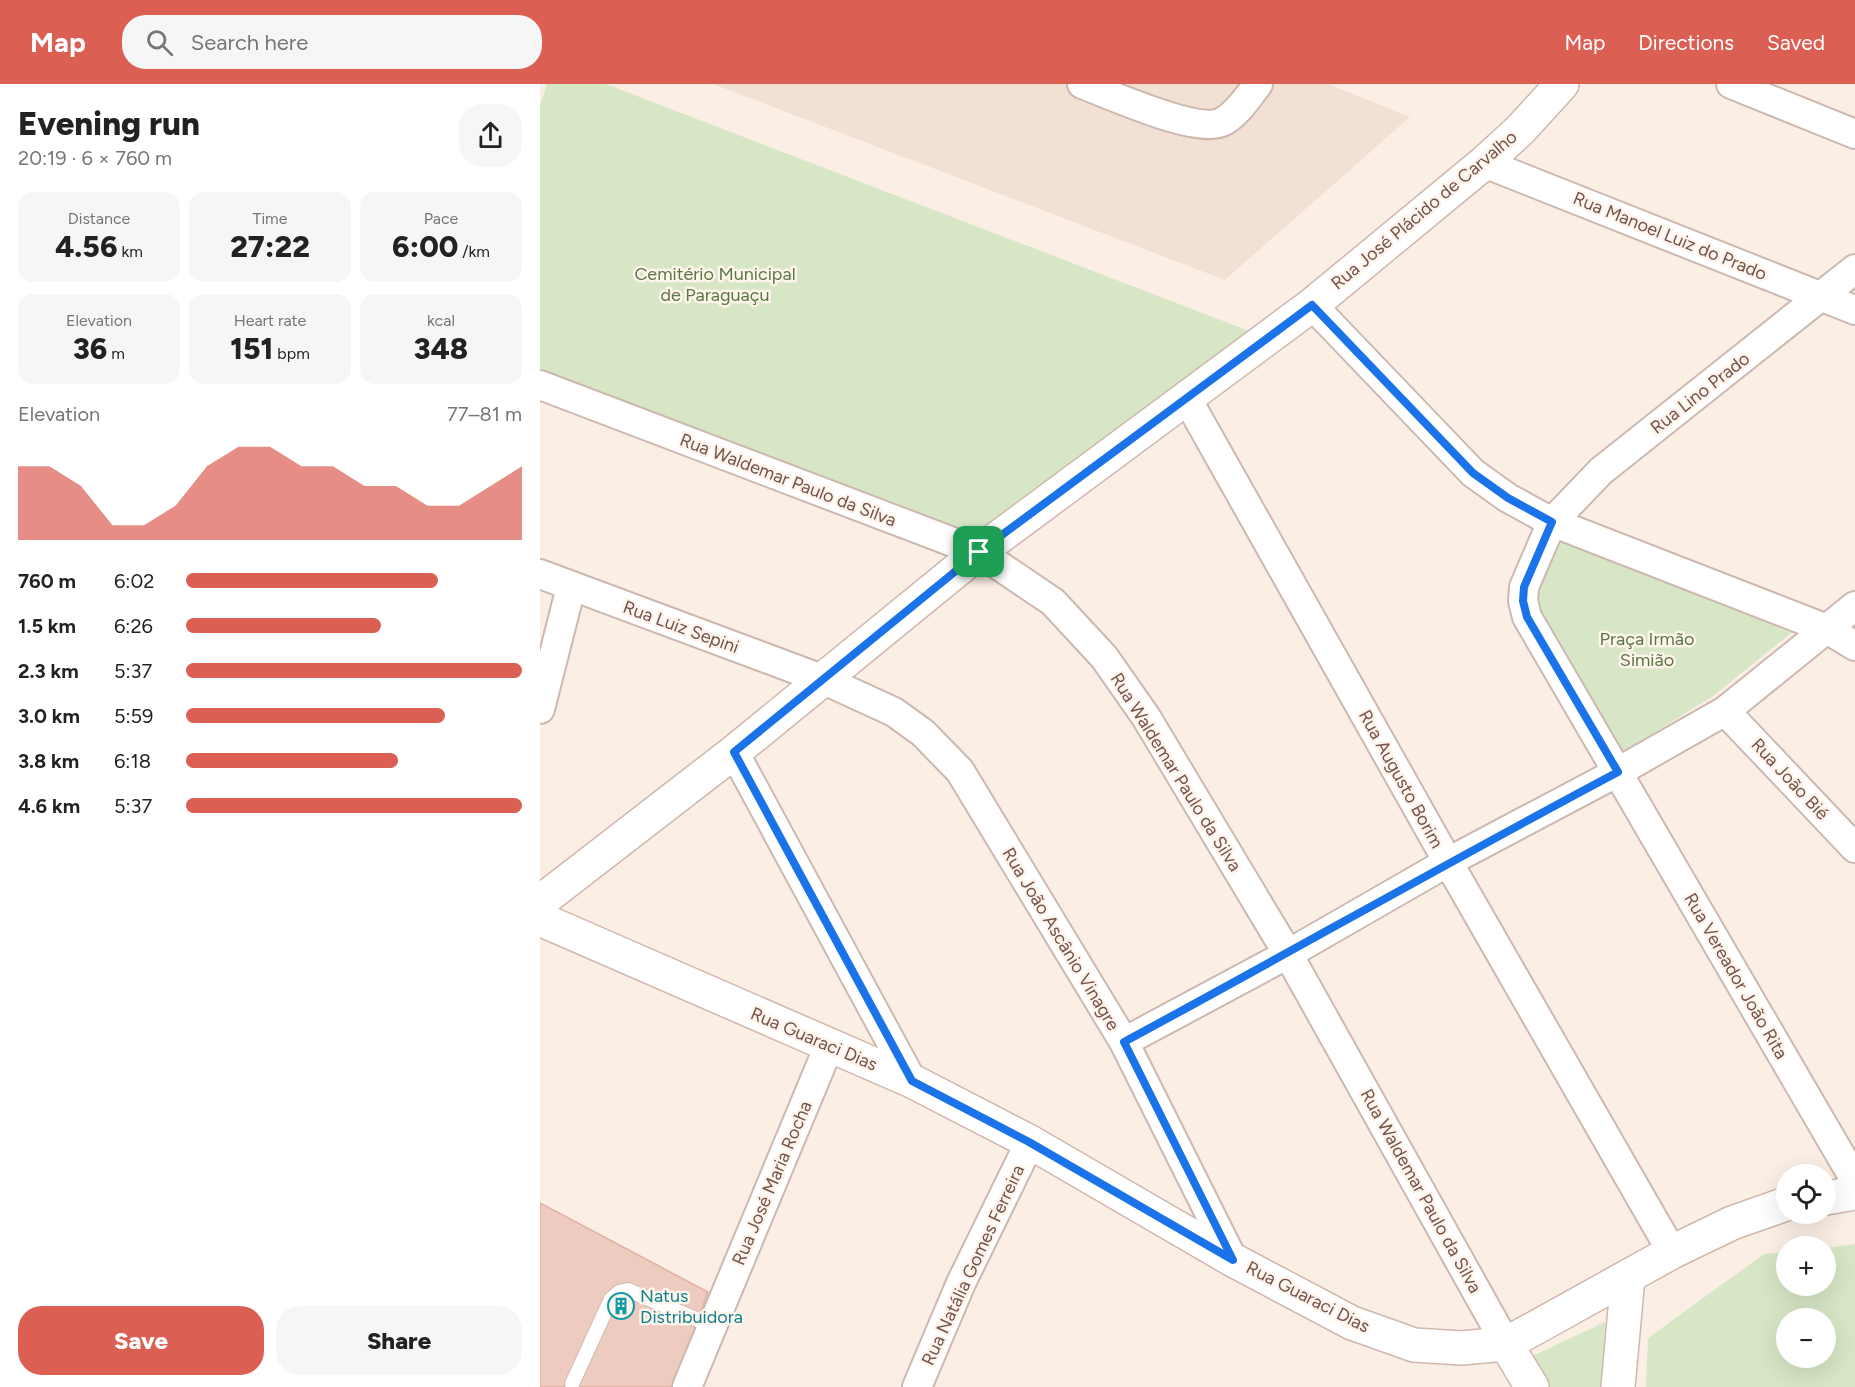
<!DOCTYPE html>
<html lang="en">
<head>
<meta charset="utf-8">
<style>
	:root { --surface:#fff; --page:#f6f6f6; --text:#222; --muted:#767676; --accent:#dc5f53 }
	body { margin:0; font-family:Figtree,sans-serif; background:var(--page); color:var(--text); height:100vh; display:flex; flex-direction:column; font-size:22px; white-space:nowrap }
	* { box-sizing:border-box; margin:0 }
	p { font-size:20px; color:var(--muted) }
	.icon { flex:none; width:33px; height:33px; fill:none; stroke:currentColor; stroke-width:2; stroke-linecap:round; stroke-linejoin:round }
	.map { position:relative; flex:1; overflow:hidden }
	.details { display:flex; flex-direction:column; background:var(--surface); width:540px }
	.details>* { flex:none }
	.buttons { position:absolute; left:1236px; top:1080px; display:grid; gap:12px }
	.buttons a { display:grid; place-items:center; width:60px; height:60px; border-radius:50%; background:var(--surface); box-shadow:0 6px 24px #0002; font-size:30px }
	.pin { position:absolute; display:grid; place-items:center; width:51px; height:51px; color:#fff; margin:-26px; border-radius:12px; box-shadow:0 3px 9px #0006 }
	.round { display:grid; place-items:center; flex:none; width:63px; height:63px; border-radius:24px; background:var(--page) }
	.head { display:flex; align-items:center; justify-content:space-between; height:102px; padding:0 18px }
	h1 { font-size:33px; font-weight:800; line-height:45px }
	.figures { display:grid; grid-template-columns:repeat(3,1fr); gap:9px; height:102px; padding:6px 18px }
	.figures div { display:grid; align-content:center; border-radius:15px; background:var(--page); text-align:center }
	.figures b { font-size:30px; font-weight:800 }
	.figures small { font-size:16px; font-weight:400 }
	.figures p { font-size:16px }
	.chart { height:168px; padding:12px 18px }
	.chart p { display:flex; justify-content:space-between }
	.chart svg { width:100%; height:108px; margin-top:6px; fill:var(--accent); opacity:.7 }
	.action { display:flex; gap:12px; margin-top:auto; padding:12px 18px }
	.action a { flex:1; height:69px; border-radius:24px; background:var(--accent); color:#fff; font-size:24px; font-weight:800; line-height:69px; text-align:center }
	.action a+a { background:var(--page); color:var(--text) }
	ul { padding:0 18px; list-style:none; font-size:20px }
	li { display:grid; grid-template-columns:96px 72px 1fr; align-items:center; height:45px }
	li i { height:15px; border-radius:8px; background:var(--accent) }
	header { display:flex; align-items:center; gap:36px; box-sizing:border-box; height:84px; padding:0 30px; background:var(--accent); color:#fff }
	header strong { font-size:28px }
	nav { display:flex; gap:33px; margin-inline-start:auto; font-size:21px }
	.search { width:420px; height:54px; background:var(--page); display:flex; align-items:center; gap:15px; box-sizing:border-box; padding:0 21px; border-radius:24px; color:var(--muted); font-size:22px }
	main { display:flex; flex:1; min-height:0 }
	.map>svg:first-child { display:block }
	.residential { fill:#f2e0d4 }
	.green { fill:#d7e7c5; fill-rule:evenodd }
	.building { fill:#eecbbf; stroke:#dfb0a1; stroke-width:1.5 }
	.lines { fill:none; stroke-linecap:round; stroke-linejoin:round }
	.lane-casing { stroke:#cdb8af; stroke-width:16 }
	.street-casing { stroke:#cdb8af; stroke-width:32 }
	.secondary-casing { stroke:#d0b7ad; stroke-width:36 }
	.lane { stroke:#fff; stroke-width:14 }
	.street { stroke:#fff; stroke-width:28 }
	.secondary { stroke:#fff; stroke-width:33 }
	.route-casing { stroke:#fff; stroke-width:12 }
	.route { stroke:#1a73e8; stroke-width:8 }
	.labels { text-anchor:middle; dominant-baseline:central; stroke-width:5; stroke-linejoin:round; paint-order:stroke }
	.street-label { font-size:18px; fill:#72544c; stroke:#fef4eb }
	.park-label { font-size:18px; fill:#5b7745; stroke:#fef4eb }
	.culture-label { font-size:18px; fill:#0d838f; stroke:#fef4eb; text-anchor:start }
</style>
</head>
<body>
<header>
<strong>Map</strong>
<div class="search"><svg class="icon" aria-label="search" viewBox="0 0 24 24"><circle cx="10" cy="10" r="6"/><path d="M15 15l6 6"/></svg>Search here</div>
<nav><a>Map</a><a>Directions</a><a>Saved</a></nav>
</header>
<main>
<section class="details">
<div class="head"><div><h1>Evening run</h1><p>20:19 · 6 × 760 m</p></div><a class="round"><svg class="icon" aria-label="share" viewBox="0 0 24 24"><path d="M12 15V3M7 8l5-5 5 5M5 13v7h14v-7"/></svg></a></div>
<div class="figures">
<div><p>Distance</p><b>4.56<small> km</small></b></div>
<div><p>Time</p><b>27:22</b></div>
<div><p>Pace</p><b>6:00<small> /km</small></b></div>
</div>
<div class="figures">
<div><p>Elevation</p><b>36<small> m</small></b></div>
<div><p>Heart rate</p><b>151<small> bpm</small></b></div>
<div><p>kcal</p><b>348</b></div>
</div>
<div class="chart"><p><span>Elevation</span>77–81 m</p>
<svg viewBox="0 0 160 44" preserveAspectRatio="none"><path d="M0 44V14L10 14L20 22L30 38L40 38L50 30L60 14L70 6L80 6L90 14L100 14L110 22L120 22L130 30L140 30L150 22L160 14V44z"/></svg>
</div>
<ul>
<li><b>760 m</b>6:02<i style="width:75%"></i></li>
<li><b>1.5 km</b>6:26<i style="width:58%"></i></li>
<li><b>2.3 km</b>5:37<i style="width:100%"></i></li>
<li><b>3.0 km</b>5:59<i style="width:77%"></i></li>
<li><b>3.8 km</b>6:18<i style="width:63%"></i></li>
<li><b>4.6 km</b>5:37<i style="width:100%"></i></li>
</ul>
<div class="action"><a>Save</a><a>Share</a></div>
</section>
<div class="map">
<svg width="1315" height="1303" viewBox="0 0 1315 1303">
	<rect width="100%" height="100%" fill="#fbefe5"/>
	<path class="residential" d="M173,0h615l82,33 -185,163z"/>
	<path class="green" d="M7,0h59l651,250 -280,203 -437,-158v-274z
		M1014,448l241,98 -82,66 -90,56 -90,-147z
		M1315,1160v143h-209l2,-49 116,-84 22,-2v34h40v-38zM1246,1234h40v40h-40z
		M1065,1238l-3,65h-58l-18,-28z"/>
	<path class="building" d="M0,1119l168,89 -34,95h-134z"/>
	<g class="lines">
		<defs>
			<path id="lane" d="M32,1300l39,-85 8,-7 9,-2 84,36"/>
			<path id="street" d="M542,0c27,10 118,52 142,37 14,-8 24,-24 34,-37
				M1191,0l124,50
				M944,79l371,147
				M1315,185l-254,202 -49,51 -28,65 -1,14 4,16 328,563
				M772,221l161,168 35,25 44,24 275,107 28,17
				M0,301l439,167 74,50 51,55 42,60 142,237 218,390
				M646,313l262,465 224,390
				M0,490l282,105 72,33 29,21 37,38 164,271 109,218
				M0,625l31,-122
				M1185,627l130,137
				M194,668l178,329
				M584,958l164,-88 160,-92 170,-90 107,-61 130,-105
				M147,1303l142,-341
				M377,1303l44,-104 69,-141"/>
			<path id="secondary" d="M0,818l194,-150 245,-200 333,-247 172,-142 36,-33 42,-46
				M0,835l372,162 118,61 203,118 119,63 62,22 47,3 45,-4 166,-92 60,-29 54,-19
				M1286,1114l29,-5
				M966,1260l26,43
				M1078,1303l10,-110"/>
		</defs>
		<use href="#lane" class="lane-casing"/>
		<use href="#street" class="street-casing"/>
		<use href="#secondary" class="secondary-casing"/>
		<use href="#lane" class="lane"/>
		<use href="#street" class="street"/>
		<use href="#secondary" class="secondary"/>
	</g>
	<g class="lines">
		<defs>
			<path id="route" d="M772,221l161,168 35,25 44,24 -28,65 -1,14 4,16 91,155c-166,88 -329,181 -494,270l109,218 -204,-118 -117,-61 -178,-329 245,-200z"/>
		</defs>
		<use href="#route" class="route-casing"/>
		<use href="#route" class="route"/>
	</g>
	<defs>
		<symbol id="building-ring" viewBox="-11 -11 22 22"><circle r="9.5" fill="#fef4eb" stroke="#0f9aa8" stroke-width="1.5"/><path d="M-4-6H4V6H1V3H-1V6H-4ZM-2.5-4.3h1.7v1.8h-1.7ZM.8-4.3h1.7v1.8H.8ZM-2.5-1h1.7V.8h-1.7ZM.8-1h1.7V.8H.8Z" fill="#0f9aa8"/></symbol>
	</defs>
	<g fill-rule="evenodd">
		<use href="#building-ring" x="66" y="1207" width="30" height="30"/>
	</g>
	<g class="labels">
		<g class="street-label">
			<text transform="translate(884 126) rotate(-40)">Rua José Plácido de Carvalho</text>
			<text transform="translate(1130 152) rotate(22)">Rua Manoel Luiz do Prado</text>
			<text transform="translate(1160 309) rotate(-38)">Rua Lino Prado</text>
			<text transform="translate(248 396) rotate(21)">Rua Waldemar Paulo da Silva</text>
			<text transform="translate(141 543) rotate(20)">Rua Luiz Sepini</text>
			<text transform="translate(636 688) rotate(58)">Rua Waldemar Paulo da Silva</text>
			<text transform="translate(861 695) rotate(61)">Rua Augusto Borim</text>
			<text transform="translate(1250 695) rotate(47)">Rua João Bié</text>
			<text transform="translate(521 855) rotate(59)">Rua João Ascânio Vinagre</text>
			<text transform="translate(1196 892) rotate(60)">Rua Vereador João Rita</text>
			<text transform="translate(274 955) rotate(23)">Rua Guaraci Dias</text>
			<text transform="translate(232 1099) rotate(-67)">Rua José Maria Rocha</text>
			<text transform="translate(881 1107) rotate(61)">Rua Waldemar Paulo da Silva</text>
			<text transform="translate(433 1181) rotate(-65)">Rua Natália Gomes Ferreira</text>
			<text transform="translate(768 1213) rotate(27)">Rua Guaraci Dias</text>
		</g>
		<g class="park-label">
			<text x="175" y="190">Cemitério Municipal<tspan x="175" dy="21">de Paraguaçu</tspan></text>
			<text x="1107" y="555">Praça Irmão<tspan x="1107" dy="21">Simião</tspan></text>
		</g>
		<g class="culture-label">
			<text x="100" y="1212">Natus<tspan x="100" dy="21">Distribuidora</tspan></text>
		</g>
	</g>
</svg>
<div class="buttons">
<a><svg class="icon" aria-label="locate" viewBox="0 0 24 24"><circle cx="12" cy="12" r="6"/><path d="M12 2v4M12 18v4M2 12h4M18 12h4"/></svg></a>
<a>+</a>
<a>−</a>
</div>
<div class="pin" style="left:439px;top:468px;background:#1e9e55"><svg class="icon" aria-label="arrive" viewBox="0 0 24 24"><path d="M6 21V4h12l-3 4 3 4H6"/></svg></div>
</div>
</main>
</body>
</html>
